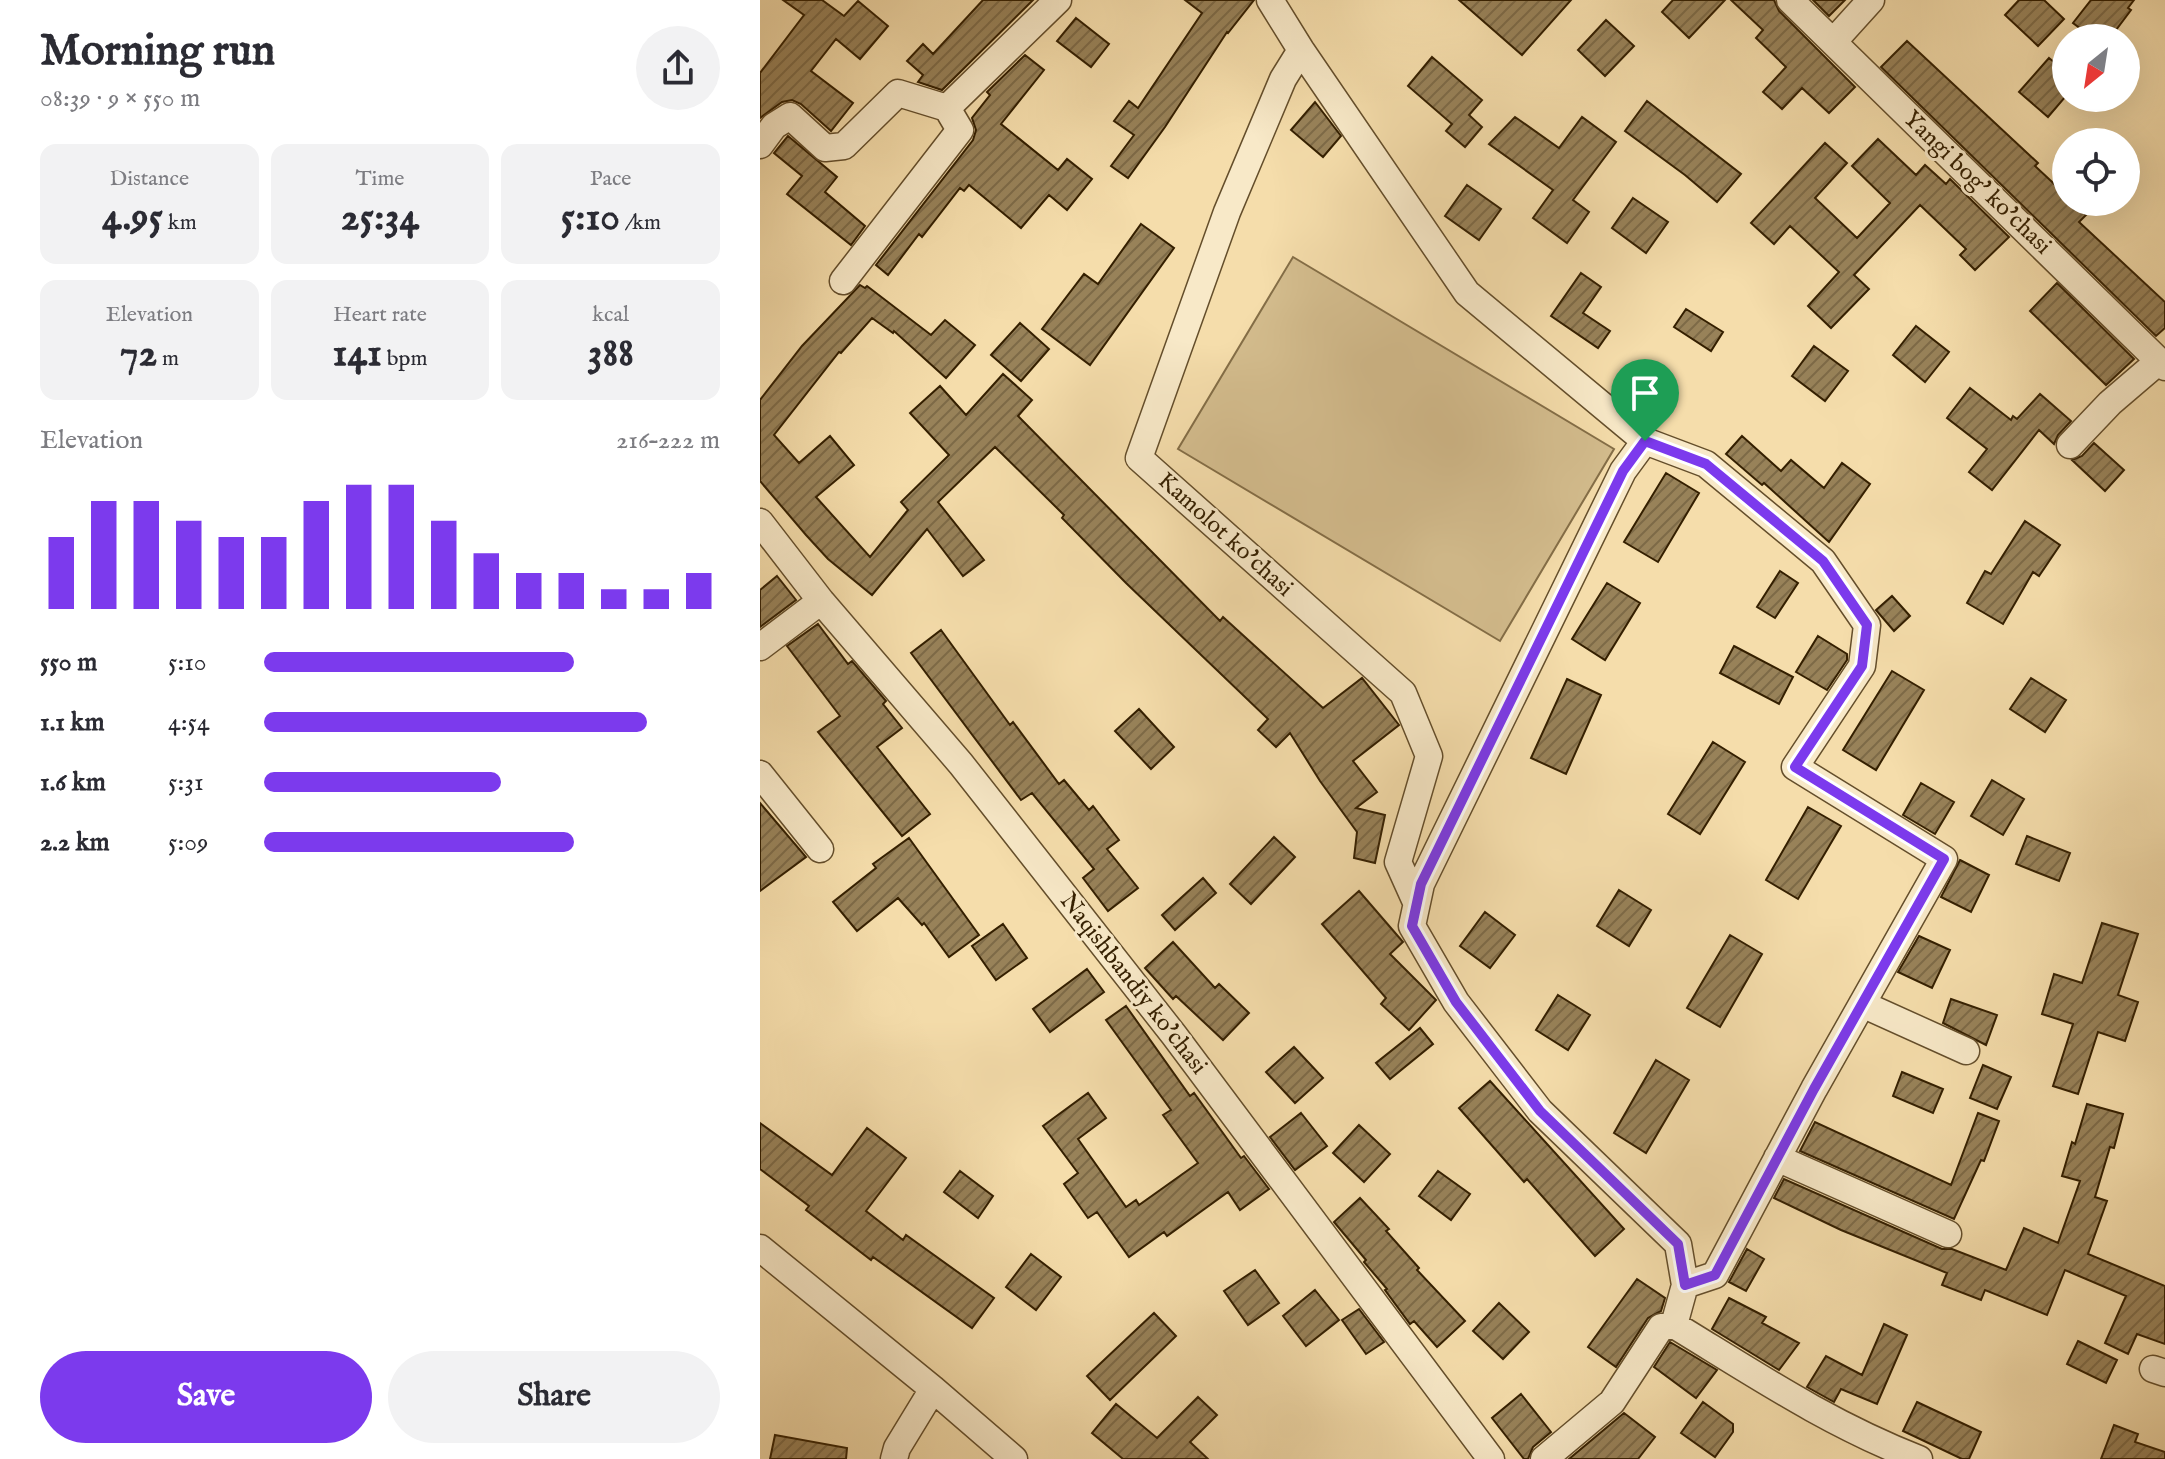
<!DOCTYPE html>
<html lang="en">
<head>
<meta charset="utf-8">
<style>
	:root { --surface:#fff; --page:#f2f2f3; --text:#2b2b33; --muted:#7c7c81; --accent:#7c3aed }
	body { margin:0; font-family:"IM FELL English",serif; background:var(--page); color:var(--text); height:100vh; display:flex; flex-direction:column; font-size:30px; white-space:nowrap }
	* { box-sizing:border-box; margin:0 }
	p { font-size:26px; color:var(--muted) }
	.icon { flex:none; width:44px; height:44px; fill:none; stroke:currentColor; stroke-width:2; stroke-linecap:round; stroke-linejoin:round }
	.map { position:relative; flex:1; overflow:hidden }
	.drawer { display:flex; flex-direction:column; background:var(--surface); width:760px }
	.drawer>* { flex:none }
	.needle { width:52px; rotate:210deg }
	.tools { position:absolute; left:1292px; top:24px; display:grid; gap:16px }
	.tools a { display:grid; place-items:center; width:88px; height:88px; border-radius:50%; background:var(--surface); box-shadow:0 8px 32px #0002; font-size:40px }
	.pin { position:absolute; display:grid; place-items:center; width:68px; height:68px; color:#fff; margin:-82px -34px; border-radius:50% 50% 50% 0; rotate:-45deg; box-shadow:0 0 8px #0007 }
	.pin .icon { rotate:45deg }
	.round { display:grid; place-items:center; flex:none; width:84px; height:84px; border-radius:42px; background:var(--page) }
	.overview { display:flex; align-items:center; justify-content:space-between; height:136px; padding:0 40px }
	h1 { font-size:44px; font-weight:800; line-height:60px }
	.stats { display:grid; grid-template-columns:repeat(3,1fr); gap:12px; height:136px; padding:8px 40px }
	.stats div { display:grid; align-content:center; border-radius:16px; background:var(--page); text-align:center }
	.stats b { font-size:40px; font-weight:800 }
	.stats small { font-size:22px; font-weight:400 }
	.stats p { font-size:22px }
	.chart { height:224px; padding:16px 40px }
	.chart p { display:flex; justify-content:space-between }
	.chart svg { width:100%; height:144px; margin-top:8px; stroke:var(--accent); stroke-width:6 }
	.button { display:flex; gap:16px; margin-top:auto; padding:16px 40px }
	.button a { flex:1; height:92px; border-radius:48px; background:var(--accent); color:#fff; font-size:32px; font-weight:800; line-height:92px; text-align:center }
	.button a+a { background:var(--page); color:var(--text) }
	ul { padding:0 40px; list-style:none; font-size:26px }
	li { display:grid; grid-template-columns:128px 96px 1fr; align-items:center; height:60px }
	li i { height:20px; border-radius:10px; background:var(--accent) }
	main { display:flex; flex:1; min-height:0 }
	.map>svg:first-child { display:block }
	.garden { fill:#d4bd8e; stroke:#846e47; stroke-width:2 }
	.building { fill:url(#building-hatch); stroke:#341f00; stroke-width:2 }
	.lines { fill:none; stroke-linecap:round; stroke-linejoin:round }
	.minor-casing { stroke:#644e2b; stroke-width:29 }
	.minor { stroke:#f8e9c8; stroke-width:26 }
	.route-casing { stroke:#fff; stroke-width:16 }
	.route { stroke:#7c3aed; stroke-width:10 }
	.labels { text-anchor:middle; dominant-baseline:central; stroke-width:6; stroke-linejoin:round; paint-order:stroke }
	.street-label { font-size:24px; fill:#341f00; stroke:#f8e9c8 }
</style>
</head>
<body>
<main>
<section class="drawer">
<div class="overview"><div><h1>Morning run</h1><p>08:39 · 9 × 550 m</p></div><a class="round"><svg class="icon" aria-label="share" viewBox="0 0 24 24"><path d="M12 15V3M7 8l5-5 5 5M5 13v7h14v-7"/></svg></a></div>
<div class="stats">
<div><p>Distance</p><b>4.95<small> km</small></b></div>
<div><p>Time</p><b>25:34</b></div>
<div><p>Pace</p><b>5:10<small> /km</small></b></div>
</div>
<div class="stats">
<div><p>Elevation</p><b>72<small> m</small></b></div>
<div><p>Heart rate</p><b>141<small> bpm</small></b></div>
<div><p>kcal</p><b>388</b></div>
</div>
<div class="chart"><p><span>Elevation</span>216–222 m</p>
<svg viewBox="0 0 160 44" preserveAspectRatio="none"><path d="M5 44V22M15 44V11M25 44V11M35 44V17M45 44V22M55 44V22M65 44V11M75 44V6M85 44V6M95 44V17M105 44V27M115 44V33M125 44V33M135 44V38M145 44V38M155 44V33"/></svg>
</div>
<ul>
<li><b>550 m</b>5:10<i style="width:68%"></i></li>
<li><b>1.1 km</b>4:54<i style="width:84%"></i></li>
<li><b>1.6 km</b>5:31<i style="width:52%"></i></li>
<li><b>2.2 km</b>5:09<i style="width:68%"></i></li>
</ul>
<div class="button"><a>Save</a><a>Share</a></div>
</section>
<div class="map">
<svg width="1405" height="1459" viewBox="0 0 1405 1459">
	<defs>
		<pattern id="building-hatch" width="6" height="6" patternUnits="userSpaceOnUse" patternTransform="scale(2)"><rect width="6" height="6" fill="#988259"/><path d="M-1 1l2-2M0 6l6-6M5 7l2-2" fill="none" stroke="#7d6a47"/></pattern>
	</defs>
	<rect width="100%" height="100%" fill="#f5ddab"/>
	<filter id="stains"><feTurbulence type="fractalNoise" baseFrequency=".0025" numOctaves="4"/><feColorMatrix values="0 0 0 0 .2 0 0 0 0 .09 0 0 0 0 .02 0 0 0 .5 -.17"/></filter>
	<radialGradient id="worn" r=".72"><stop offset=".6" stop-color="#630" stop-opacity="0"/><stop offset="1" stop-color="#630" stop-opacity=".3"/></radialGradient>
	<path class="garden" d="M533,257l321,192 -114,192 -322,-192z"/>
	<path class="building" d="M23,0h39l22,16 14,-15 30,25 -28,33 -24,-20 -25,32 42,32 -22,28 -30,-27 -9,-4 -10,2 -22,16v-45l44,-58z
		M223,0h50l-91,90 -24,-8 5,-7 -16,-14 16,-17 10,10z
		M425,0h69l-26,33 -1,-1 -62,95 -37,51 -17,-12 23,-31 -20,-14 15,-20 9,7 64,-95z
		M699,0h112l-49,55z
		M913,0h52l-36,38 -27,-26z
		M971,0h43l5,11 76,76 -26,26 -27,-25 -20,21 -19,-17 23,-25 -30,-29 7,-8z
		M1053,0h32l-16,16z
		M1259,0h25l20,19 -26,27 -33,-31z
		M1331,0h43l-6,8 3,2 -21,28h-17l-20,-15z
		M316,18l33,26 -18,23 -34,-26z
		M846,20l28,26 -29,30 -27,-26z
		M1147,41l131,122 -3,3 31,29v7h7l13,13 -7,7 86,80v26l-9,8 -275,-269z
		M265,55l19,15 -43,54 57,46 9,-11 25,20 -25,31 -18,-15 -28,33 -52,-43 -5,6 -4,-3 -38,49 -3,-3 -31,41 -12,-10 97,-125 3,-10 -4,-12 18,-23 -3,-3z
		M672,57l50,43 -13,15 13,12 -17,20 -19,-16 6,-7 -44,-38z
		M1289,58l17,14v24l-18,21 -29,-25z
		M887,101l94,73 -24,28 -32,-27 -60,-44z
		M555,102l26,34 -18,21 -32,-27z
		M755,117l44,31 23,-31 34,25 -43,58 16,12 -22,31 -34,-25 20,-28 -64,-46z
		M28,136l49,41 -12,15 40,34 -14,19 -64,-51 15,-18 -28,-23z
		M1118,139l38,36 9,-10 21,19 4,-5 59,58 -34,33 -15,-15 6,-6 -46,-44 -66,70 15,14 -38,39 -23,-22 31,-34 -49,-46 -16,18 -23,-21 74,-80 22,20 -32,35 42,40 33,-35 -38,-37z
		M707,185l34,24 -22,31 -34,-24z
		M873,198l35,24 -22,31 -34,-25z
		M381,224l33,24 -84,117 -48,-36 42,-55 14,10z
		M821,273l20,14 -18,26 27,18 -12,17 -47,-32z
		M1297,283l77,76 -28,26 -76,-74z
		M100,285l5,3 2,-2 64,49 14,-15 30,25 -29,33 -52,-47 -1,2 -21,-15 -31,35 -2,-1 -65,83 25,28 31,-27 24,29 -38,32 54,60 38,-47 -7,-8 48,-47 -39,-42 30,-27 26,29 37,-41 29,26 -14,16 202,205 3,-4 100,91 39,-30 37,47 -46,36 24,31 -21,16 29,7 -10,48 -21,-5 3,-26 -37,-51 -30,-48 -14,14 -18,-17 10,-11 -142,-136 -64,-65 2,-3 -69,-68 -57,55 46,58 -21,16 -36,-47 -55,66 -44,-36 -22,-24 -46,-54v-81l42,-54z
		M926,309l37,23 -12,19 -37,-24z
		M260,323l29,26 -28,32 -30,-26z
		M1156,326l33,26 -24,30 -32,-27z
		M1054,346l34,25 -23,30 -33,-25z
		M1210,388l41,32 2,-4 4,3 23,-25 31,27 -13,14 -4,9 -15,-14 -47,60 -23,-18 18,-23 -40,-31z
		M982,436l39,35 10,-11 33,28 18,-25 28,21 -41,58 -65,-59 -2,2 -36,-31z
		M1334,443l30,27 -19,21 -33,-31 10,-4z
		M906,473l33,20 -41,69 -34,-20z
		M1265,521l35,24 -21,31 -6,-4 -30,52 -36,-21 18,-32 6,3z
		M1020,571l18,12 -23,35 -18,-11z
		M17,576l19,24 -36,27v-37z
		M847,583l33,20 -35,57 -33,-21z
		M1132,596l18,20 -16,15 -18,-21z
		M58,624l30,40 4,-3 34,40 -3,3 19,24 -25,19 53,67 -28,22 -84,-104 22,-16 -53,-70z
		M181,630l69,95 3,-3 46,62 5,-4 25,30 4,-4 26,34 -12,9 31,39 -30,23 -25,-33 11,-9 -62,-76 -11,7 -110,-147z
		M1058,636l29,18v6l-20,30 -31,-18z
		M974,646l59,31 -14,27 -59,-31z
		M1132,671l32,19 -48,80 -33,-20z
		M1271,678l35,22 -21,32 -35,-23z
		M807,679l34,16 -35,79 -35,-16z
		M379,709l35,38 -23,22 -36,-38z
		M953,742l32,20 -45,72 -32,-20z
		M1232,780l32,19 -21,36 -32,-19z
		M1161,783l33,19 -19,32 -32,-19z
		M0,803l46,54 -46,34z
		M1048,807l33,19 -43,73 -32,-19z
		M1267,836l43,17 -11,28 -43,-17z
		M514,837l21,20 -44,47 -21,-20z
		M149,838l70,97 -30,22 -25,-34 -2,2 -24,-27 -41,33 -24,-29 43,-34 -3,-4z
		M1200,860l29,15 -18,37 -30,-15z
		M443,878l13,15 -41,37 -13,-15z
		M859,890l32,20 -22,36 -32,-20z
		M599,891l44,51 -13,12 46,46 -27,30 -28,-26 5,-6 -64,-74z
		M725,912l30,23 -25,33 -30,-22z
		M1342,923l36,11 -20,61 20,7 -13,39 -27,-9 -20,62 -25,-8 20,-62 -31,-10 12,-40 28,9z
		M243,924l24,34 -31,22 -24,-34z
		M970,935l32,19 -42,73 -33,-19z
		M1159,936l31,14 -18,38 -34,-16z
		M413,942l42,46 4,-4 30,29 -26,27 -47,-44 -3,3 -28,-31z
		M327,969l17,23 -54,40 -17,-23z
		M798,995l32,20 -22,35 -32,-20z
		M1191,999l46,16 -11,30 -43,-22z
		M366,1006l64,90 4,-3 47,65 3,-2 25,33 -29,21 -12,-18 -61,44 -3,-4 -35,25 -32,-45 -9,6 -24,-34 14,-11 -35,-47 45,-33 18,25 -28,21 48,68 10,-7 3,5 59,-42 -35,-48 8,-5 -65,-90z
		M660,1028l13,16 -43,35 -14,-16z
		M534,1047l29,31 -28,25 -29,-31z
		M896,1060l33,20 -43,73 -32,-20z
		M1223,1065l28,12 -14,32 -27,-11z
		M1142,1072l41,17 -10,24 -40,-17z
		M730,1081l134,148 -29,27 -68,-77 -3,3 -65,-74z
		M1327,1104l36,10 -9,34 -4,-1 -15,50 12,4 -19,53 77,32v58l-28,-10 -9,20 -23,-11 21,-47 -61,-26 -18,45 -62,-25 -4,10 -39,-15 5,-12 -106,-43 -67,-32 10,-19 158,70h10l54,21 18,-42 34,15 22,-62 -18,-5 10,-34 3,2z
		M541,1113l26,33 -32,24 -25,-33z
		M1218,1113l21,8 -15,40 -3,-1 -27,59 -154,-68 15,-29 136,63z
		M0,1123l72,52 35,-47 39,30 -40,53 37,29 3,-5 88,63 -22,30 -99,-71 -2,3 -65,-50 3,-4 -49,-37z
		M599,1125l31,29 -26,28 -31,-29z
		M200,1171l33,25 -15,22 -34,-26z
		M678,1171l32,23 -19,26 -32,-24z
		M600,1198l29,31 -3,2 33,37 -2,2 48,51 -28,26 -23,-26 -4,3 -25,-34 2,-1 -23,-27 2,-2 -32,-38z
		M987,1249l17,10 -18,32 -17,-9z
		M271,1254l30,23 -25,33 -30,-23z
		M495,1270l24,33 -31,22 -24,-34z
		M877,1279l28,19 -4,13 -13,7 -32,49 -28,-20z
		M555,1290l24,30 -33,26 -23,-30z
		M969,1298l37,19 -4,6 37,20 -20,27 -67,-41z
		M739,1303l30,29 -26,27 -30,-28z
		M599,1309l25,33 -18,12 -24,-34z
		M394,1313l22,23 -66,64 -23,-24z
		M1124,1324l23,11 -30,69 -36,-15 -7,13 -27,-15 19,-31 36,19z
		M1318,1341l39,19 -11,23 -39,-19z
		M910,1342l47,28 -21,28 -42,-31z
		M761,1394l30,38 -18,15 -5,12h-4l-32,-41z
		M438,1397l19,18 -27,27 18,17h-85l-31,-26 24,-29 41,34z
		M943,1402l30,22v8l-18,25 -34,-24z
		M1157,1402l64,30 -12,27h-7l-59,-28z
		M864,1413l31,24 -17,22h-69z
		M1354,1425l24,9 -3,8 30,10v7h-64z
		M15,1435l72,13 -1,11h-76z"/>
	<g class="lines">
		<defs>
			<path id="minor" d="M510,0l31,50 166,243 178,148 61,23 117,97 44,64 -5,41 -67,101 149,92 -130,230 -99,186 -30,10
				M1030,0l375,367
				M1073,42l38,-42
				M541,50l-18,29 -56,133 -88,246 264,235 26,63 -31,106 18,40
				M0,145l14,-19 16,-10 35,32 19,-2 54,-53 49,15 111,-108
				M83,281l117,-151 -13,-22
				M1310,445l40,-42 49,-42
				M0,522l61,79 140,163 213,271 317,424
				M0,647l61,-46
				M0,774l60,75
				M1102,1004l104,47
				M1017,1158l171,76
				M0,1248l173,141 81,70
				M914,1325c82,50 155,99 245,134
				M1393,1369l12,4
				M134,1459l3,-11 36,-59
				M784,1459l68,-57 49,-75 13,-2 11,-40 -7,-41 -138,-133 -84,-109 -44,-76 9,-42 202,-413 22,-30"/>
		</defs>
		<use href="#minor" class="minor-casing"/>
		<use href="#minor" class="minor"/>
	</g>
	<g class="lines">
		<defs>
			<path id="route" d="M885,441l61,23 117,97 44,64 -5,41 -67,101 149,92 -130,230 -99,186 -30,10 -7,-41 -138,-133 -84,-109 -44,-76 9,-42 202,-413z"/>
		</defs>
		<use href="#route" class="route-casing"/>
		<use href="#route" class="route"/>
	</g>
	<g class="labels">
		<g class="street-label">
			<text transform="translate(1217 183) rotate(44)">Yangi bog' ko'chasi</text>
			<text transform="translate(465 535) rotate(42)">Kamolot ko'chasi</text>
			<text transform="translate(373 984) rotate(52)">Naqishbandiy ko'chasi</text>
		</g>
	</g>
	<rect width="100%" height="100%" filter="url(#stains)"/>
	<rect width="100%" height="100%" fill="url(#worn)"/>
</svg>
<div class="tools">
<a><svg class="needle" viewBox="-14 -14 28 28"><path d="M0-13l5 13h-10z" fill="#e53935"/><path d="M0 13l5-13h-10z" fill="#7c7c81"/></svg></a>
<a><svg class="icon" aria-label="locate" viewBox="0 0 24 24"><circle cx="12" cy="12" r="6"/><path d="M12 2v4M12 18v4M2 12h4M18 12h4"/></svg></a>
</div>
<div class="pin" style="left:885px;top:441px;background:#1e9e55"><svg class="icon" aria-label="arrive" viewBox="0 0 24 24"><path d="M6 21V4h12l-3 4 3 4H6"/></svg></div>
</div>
</main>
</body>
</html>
